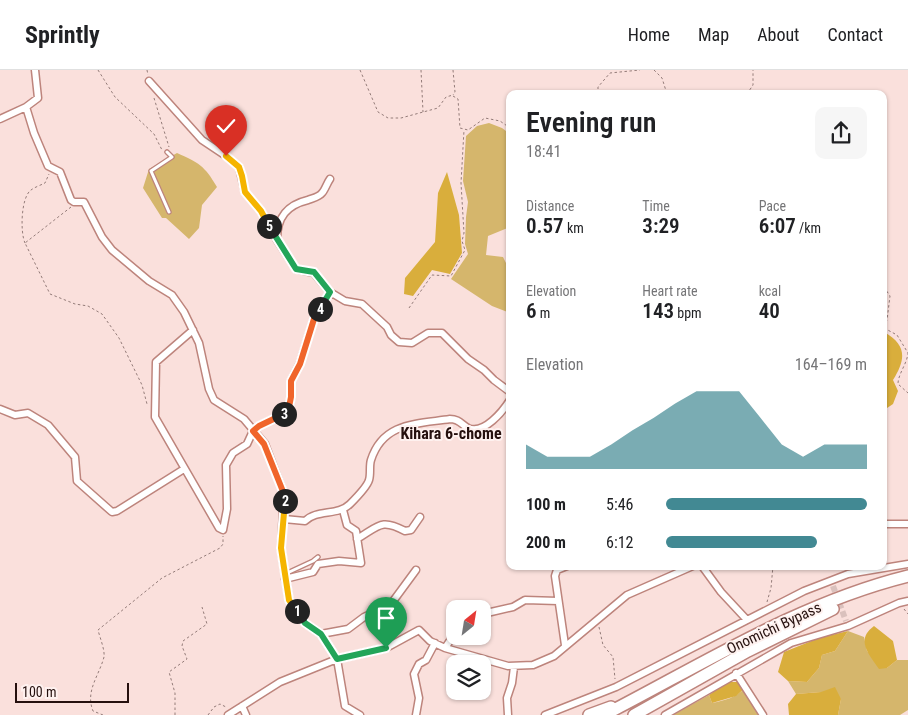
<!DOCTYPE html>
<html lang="en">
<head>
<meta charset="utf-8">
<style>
	:root { --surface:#fff; --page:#f6f6f6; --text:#202124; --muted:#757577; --line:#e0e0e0; --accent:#428993 }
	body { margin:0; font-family:"Roboto Condensed",sans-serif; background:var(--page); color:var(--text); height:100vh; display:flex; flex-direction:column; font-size:19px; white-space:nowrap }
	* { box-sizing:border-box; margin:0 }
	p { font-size:16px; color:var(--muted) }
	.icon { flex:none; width:28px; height:28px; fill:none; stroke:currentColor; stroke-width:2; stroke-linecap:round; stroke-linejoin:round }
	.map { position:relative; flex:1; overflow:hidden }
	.panel { position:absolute; left:506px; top:20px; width:381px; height:480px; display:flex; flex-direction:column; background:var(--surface); border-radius:10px; box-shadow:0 1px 4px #0004 }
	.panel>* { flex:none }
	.needle { width:32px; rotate:30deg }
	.fabs { position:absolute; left:446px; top:530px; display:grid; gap:10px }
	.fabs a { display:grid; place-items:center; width:45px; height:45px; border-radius:10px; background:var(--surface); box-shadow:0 1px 4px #0004; font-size:25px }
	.scale { position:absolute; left:15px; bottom:12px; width:114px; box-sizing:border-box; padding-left:5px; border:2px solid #25100e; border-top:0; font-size:14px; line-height:18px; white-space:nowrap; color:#25100e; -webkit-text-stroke:4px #fef1ef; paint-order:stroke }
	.pin { position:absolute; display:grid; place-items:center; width:42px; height:42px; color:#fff; margin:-51px -21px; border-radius:50% 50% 50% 0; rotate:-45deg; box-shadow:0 0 5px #0007 }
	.pin .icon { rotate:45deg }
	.km { position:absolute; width:25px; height:25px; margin:-12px; border-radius:50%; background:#222; color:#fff; font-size:14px; line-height:25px; text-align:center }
	.round { display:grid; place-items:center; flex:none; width:52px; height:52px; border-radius:10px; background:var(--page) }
	.headline { display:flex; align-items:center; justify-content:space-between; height:85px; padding:0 20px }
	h1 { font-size:28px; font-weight:600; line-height:38px }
	.figures { display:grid; grid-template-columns:repeat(3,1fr); gap:8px; height:85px; padding:5px 20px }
	.figures div { display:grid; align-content:center }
	.figures b { font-size:21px; font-weight:600 }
	.figures small { font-size:14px; font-weight:400 }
	.figures p { font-size:14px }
	.chart { height:140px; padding:10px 20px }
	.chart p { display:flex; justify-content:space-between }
	.chart svg { width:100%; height:90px; margin-top:5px; fill:var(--accent); opacity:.7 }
	ul { padding:0 20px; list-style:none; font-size:16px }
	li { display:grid; grid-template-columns:80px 60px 1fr; align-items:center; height:38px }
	li i { height:12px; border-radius:6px; background:var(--accent) }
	header { display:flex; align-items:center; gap:30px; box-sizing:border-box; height:70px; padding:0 25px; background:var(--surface); border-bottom:1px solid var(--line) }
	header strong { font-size:24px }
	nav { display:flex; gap:28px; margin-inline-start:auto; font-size:18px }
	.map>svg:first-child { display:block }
	.green { fill:#d5b66c }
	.forest { fill:#d9ae3c }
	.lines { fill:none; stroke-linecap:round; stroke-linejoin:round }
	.minor-tunnel { stroke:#dac1bd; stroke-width:6; stroke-dasharray:6 3; stroke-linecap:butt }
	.service-casing { stroke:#bd847c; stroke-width:5.5 }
	.minor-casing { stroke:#bd847c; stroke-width:9 }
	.motorway-casing { stroke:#bd847c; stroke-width:14 }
	.path { stroke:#947c79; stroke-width:1; stroke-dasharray:2.5 2.5; stroke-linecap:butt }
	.service { stroke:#fff; stroke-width:3 }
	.minor { stroke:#fff; stroke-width:6 }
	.motorway { stroke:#fff; stroke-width:11 }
	.split-1-casing { stroke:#fff; stroke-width:10 }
	.split-2-casing { stroke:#fff; stroke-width:10 }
	.split-3-casing { stroke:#fff; stroke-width:10 }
	.split-4-casing { stroke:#fff; stroke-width:10 }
	.split-5-casing { stroke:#fff; stroke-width:10 }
	.split-6-casing { stroke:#fff; stroke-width:10 }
	.split-1 { stroke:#22a559; stroke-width:6 }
	.split-2 { stroke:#f5b400; stroke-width:6 }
	.split-3 { stroke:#f0652b; stroke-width:6 }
	.split-4 { stroke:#f0652b; stroke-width:6 }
	.split-5 { stroke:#22a559; stroke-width:6 }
	.split-6 { stroke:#f5b400; stroke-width:6 }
	.labels { text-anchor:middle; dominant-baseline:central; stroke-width:4; stroke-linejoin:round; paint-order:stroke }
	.street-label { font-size:15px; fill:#25100e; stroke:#fef1ef }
	.neighbourhood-label { font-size:16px; font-weight:bold; fill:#25100e; stroke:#fef1ef }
</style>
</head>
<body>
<header>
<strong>Sprintly</strong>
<nav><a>Home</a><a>Map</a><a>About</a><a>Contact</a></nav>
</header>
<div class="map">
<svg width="908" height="645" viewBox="0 0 908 645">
	<rect width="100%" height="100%" fill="#fae0dc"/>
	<path class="green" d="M489,53l13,5 8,6v39l-4,1 4,17v36l-22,9 -2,19 17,2 7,14v42l-18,-7 -41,-27 17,-25 -3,-10 1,-27 2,-15 -5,-21 3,-45 11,-10z
		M177,83c21,9 28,13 40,34l-15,18 -3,23 -10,11 -23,-21h-4l-19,-30 6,-19z
		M848,561l16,6 3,14 20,17 10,-8h11v50l-8,5h-62l3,-16 -20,-7 -25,2 -8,-13 19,1 12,-14 3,-13 13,-4z
		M745,618l16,27h-88l36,-20 3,8c14,-3 23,-5 33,-15z"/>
	<path class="forest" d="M447,102l12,43 3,38 -12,21 -18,-4 -19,26 -9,-2 1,-16 30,-36 3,-49z
		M884,262c23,13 22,27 9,48l5,11 -5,13 -9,6z
		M874,556l19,15 4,19 -10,8 -8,1c-10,-15 -24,-29 -5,-43z
		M848,561l-13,20 -13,4 -3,13 -12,14 -19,-1 -10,-9 6,-20 35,-14z
		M727,612h10l8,6 -9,8 -24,7 -3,-8z
		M835,617l6,12 -3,16h-49l-1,-11 8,-10 25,-2z"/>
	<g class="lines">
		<path class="minor-tunnel" d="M833,516l13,35"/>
		<defs>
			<path id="service" d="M167,82l5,5 -21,14 18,41
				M285,504l28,-13 5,-4"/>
			<path id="minor" d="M35,0l3,28 -12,9 8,26 14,33 12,6 11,28 3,2h10l18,35 10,13 37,31 23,14 12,17 15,31 10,46 5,11 30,19 21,25 19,50 -3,54 8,52 16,23 16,11 16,25 8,47 15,9
				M149,11l53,59 24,16 13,11 6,25 16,19 16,29 19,29 18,4 16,19 15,9 17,3 25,23 4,8 8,7 13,1 16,-10h14l26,26 16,11 10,10 16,12
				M0,49l26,-12
				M277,169c0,-22 10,-34 31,-39 5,-2 11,-3 14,-7 3,-3 5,-10 8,-14
				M193,260l-37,32 -1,55 64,111 4,2 4,-21 -1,-44 7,-12 14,-9 6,-13 6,-5 29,-14 3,-15v-16l9,-18 14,-44 16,-27
				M0,339l15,6 13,-2 20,12 27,32 2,24 35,31 5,-1 67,-42
				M284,449l21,2c12,-12 33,-5 45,-17 6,-6 17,-17 19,-24 2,-6 0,-14 2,-20 12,-38 46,-36 79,-41 9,0 11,5 18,9 16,7 35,-17 42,-28
				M884,454h24
				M357,469c22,-13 24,-21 48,-8l6,-1 9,-13
				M702,496l19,26 26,28
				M285,509l28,-7 5,-8 21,-3 22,2 -5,-32 -9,-6 -4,-15
				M482,546l9,-4 22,-5 12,-7 33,1
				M321,564l27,-5 16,-12 27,-13 25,-34
				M565,575l-10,-69 2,-6 10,-4
				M445,578l10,-15
				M736,603l27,42
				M242,636l4,9
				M228,645l52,-33 57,-23 49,-11 33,-18 11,11 15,7 63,18 25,-1 21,-9 73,-61 66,-29
				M416,645l3,-17 -5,-24 5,-10 7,-4 9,-17
				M508,645l-1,-17 5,-15 2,-16
				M545,645l71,-28 188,-96 44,-17 60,-10
				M665,645l126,-72 57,-17 51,-23 9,-2"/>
			<path id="motorway" d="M589,645l22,-8
				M604,645c99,-51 195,-112 304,-139
				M634,645l114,-64 85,-42"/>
		</defs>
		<use href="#service" class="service-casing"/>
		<use href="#minor" class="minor-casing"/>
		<use href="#motorway" class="motorway-casing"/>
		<path class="path" d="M98,0l17,27 39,37 8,16
			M147,0l1,5
			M360,0l18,42 10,6h13l37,-10 8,-11 7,-2
			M421,0l2,42
			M453,0l2,22 -2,3
			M654,0l8,8 5,16
			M598,24v-7l12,-14 30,-3
			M747,24l6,-9v-15
			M453,26l5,3 2,29 8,2 17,-12 15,3 10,7
			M154,28l15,49
			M71,137l-46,36 25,51 25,10 13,2 14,8 17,24 23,47 5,19
			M25,173c-5,-11 -4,-46 6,-53 4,-3 10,-5 14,-7l4,-9
			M884,217l6,9 -3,24 -3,5
			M409,238l23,-33 19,1 14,-26 -3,-9 2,-8 -3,-50 3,-53
			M884,258l13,7 11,18c-1,11 -10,21 -10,31l10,9
			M767,532l4,-14 2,-22
			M904,539l4,5
			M599,557l4,18 10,12 2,22
			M103,645l-10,-4c-8,-20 6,-35 11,-54 1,-7 -4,-19 -6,-27l64,-52 58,-30 3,-4v-8
			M175,645v-22l-6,-21 18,-13 -5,-13 1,-5 24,-17 -5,-17
			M208,645l6,-8 6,-3 6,3"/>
		<use href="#service" class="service"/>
		<use href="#minor" class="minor"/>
		<use href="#motorway" class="motorway"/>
	</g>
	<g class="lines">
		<defs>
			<path id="split-1" d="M297,541l8,12 16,11 16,25 49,-11"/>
			<path id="split-2" d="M285,431l-4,47 8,52 8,11"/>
			<path id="split-3" d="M284,344l-25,12 -6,5 11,13 20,50 1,7"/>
			<path id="split-4" d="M284,344l4,-2 3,-15v-16l9,-17 14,-45 6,-10"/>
			<path id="split-5" d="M269,156l27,43 18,3 16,20 -10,17"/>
			<path id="split-6" d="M226,86l13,11 3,9 3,16 16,19 8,15"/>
		</defs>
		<use href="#split-1" class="split-1-casing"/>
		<use href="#split-2" class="split-2-casing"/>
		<use href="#split-3" class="split-3-casing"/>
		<use href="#split-4" class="split-4-casing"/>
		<use href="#split-5" class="split-5-casing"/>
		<use href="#split-6" class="split-6-casing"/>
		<use href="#split-1" class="split-1"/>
		<use href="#split-2" class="split-2"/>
		<use href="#split-3" class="split-3"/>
		<use href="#split-4" class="split-4"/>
		<use href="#split-5" class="split-5"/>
		<use href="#split-6" class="split-6"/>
	</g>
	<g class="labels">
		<g class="street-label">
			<text transform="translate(774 558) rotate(-25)">Onomichi Bypass</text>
		</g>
		<g class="neighbourhood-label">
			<text x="451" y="363">Kihara 6-chome</text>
		</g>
	</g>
</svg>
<div class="fabs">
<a><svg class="needle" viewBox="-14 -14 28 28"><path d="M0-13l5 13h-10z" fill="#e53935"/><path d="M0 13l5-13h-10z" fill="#757577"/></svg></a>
<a><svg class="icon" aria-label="layers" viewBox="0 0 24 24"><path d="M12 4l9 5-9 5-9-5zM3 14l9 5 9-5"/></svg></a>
</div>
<div class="scale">100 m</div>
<div class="pin" style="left:386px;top:578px;background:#1e9e55"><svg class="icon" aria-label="arrive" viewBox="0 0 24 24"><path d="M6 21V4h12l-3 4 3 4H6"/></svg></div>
<div class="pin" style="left:226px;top:86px;background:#d93025"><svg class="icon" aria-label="check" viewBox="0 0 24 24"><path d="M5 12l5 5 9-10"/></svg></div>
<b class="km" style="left:297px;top:541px">1</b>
<b class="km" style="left:285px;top:431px">2</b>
<b class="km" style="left:284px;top:344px">3</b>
<b class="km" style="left:320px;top:239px">4</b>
<b class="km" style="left:269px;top:156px">5</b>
<section class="panel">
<div class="headline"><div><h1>Evening run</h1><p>18:41</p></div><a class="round"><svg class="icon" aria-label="share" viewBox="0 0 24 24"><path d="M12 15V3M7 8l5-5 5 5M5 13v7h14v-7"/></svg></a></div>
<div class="figures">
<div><p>Distance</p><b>0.57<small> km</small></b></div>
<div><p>Time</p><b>3:29</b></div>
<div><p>Pace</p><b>6:07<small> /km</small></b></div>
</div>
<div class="figures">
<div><p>Elevation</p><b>6<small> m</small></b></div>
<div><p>Heart rate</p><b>143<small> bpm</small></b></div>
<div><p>kcal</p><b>40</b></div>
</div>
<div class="chart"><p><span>Elevation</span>164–169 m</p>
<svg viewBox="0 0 160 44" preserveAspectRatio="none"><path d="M0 44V32L10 38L20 38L30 38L40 32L50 25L60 19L70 12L80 6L90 6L100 6L110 19L120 32L130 38L140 32L150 32L160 32V44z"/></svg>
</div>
<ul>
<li><b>100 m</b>5:46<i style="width:100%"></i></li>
<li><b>200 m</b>6:12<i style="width:75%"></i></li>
</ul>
</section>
</div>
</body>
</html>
